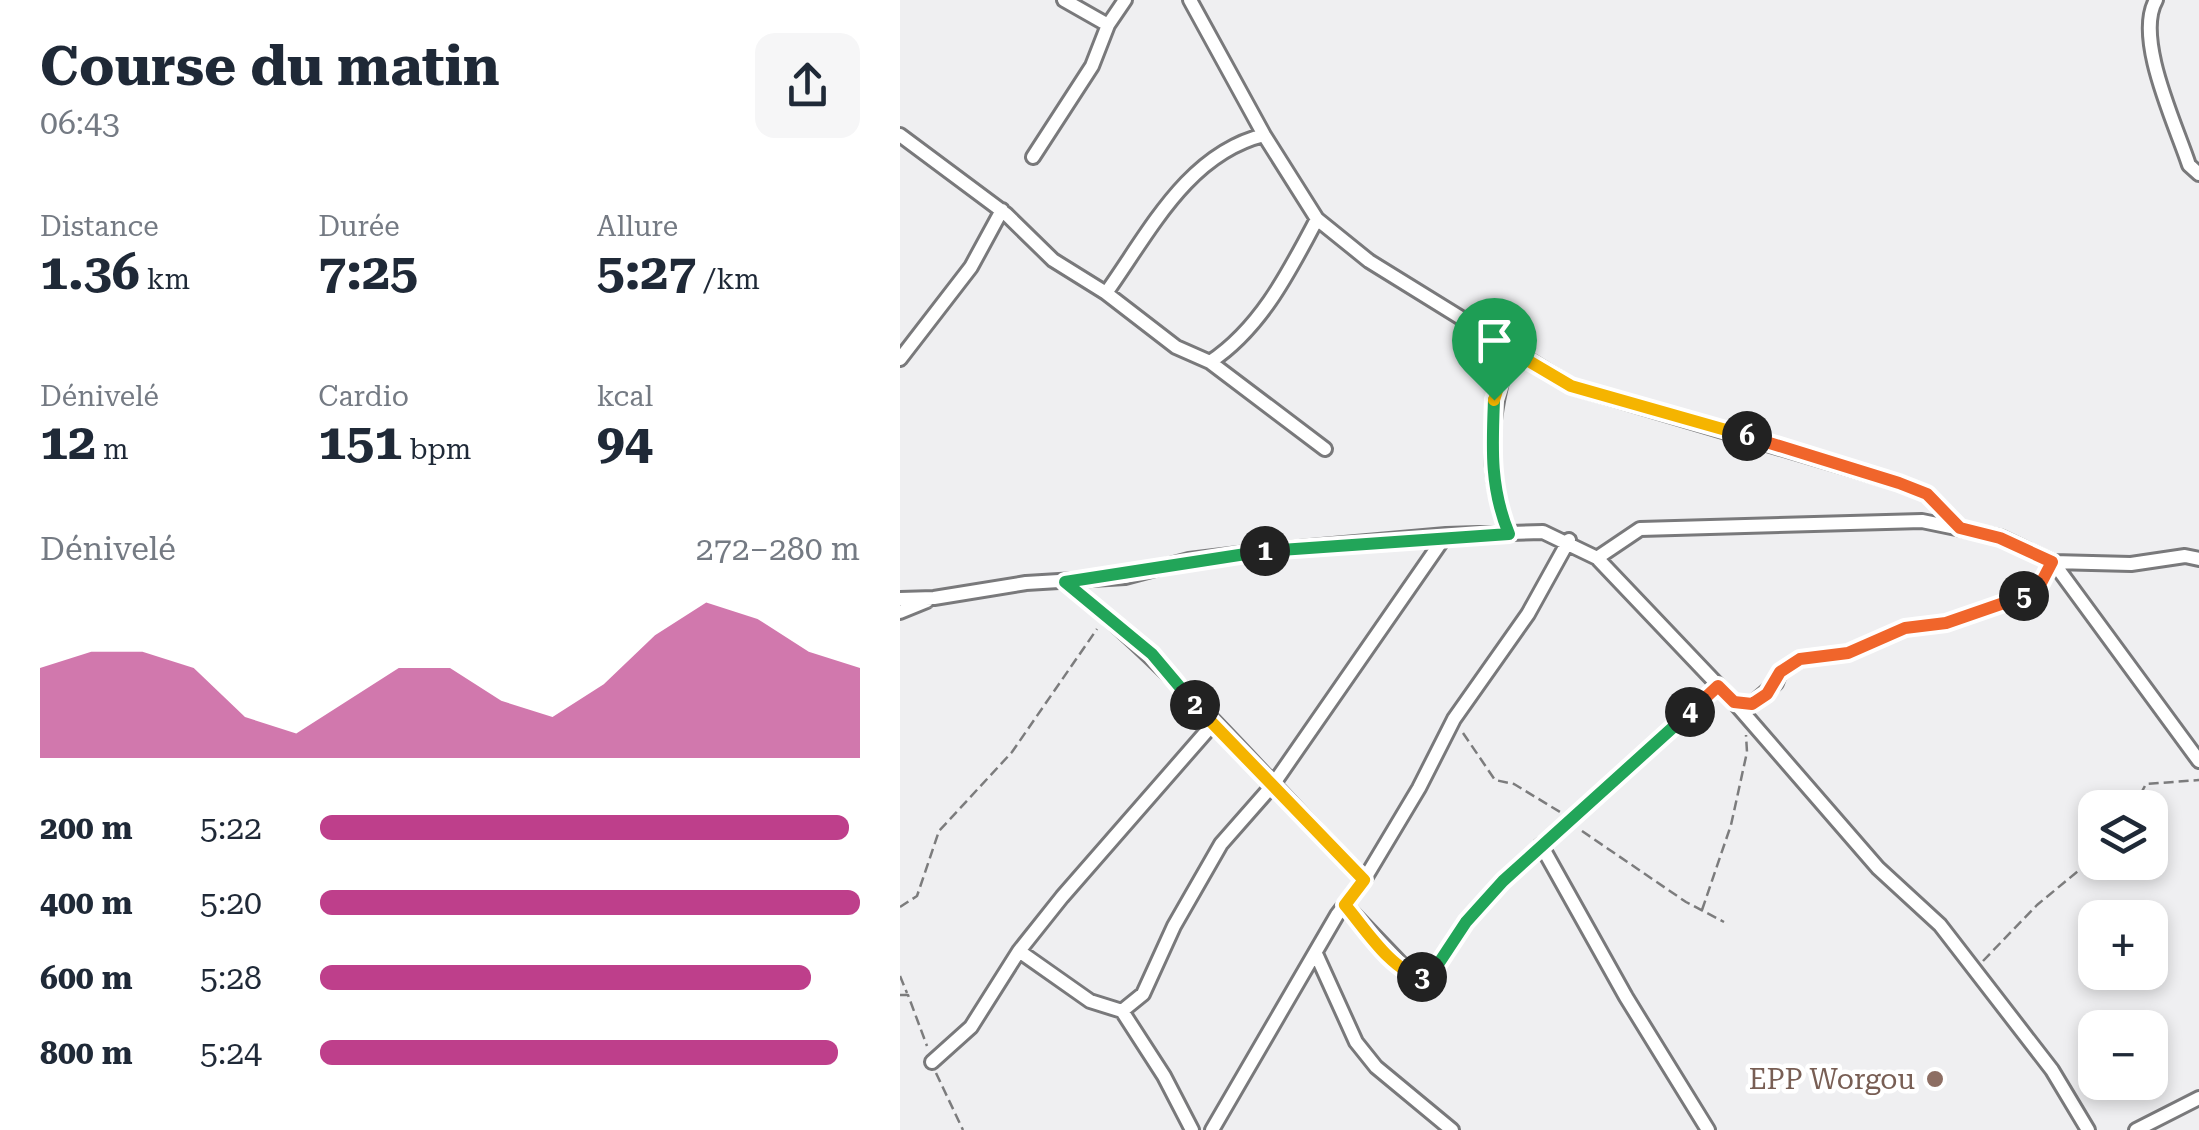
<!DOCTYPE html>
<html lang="fr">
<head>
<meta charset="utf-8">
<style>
	:root { --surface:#fff; --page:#f6f6f7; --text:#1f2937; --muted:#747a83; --accent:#be3f8b }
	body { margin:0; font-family:"Roboto Serif",serif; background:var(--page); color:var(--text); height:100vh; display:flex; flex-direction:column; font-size:38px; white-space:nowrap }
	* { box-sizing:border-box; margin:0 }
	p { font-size:32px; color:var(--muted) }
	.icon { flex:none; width:55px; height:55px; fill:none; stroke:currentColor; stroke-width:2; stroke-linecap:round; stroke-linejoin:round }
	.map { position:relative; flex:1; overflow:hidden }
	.side { display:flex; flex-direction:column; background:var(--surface); width:900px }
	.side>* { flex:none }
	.tools { position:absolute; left:1178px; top:790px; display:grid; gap:20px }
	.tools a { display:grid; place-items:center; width:90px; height:90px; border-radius:20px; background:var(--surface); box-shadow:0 5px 15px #0003; font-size:50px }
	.pin { position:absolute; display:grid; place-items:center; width:85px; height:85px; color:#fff; margin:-102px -42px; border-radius:50% 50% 50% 0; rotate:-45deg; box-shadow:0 0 10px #0007 }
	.pin .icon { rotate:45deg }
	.km { position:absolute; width:50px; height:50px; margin:-25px; border-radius:50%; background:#222; color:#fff; font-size:28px; line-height:50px; text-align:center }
	.round { display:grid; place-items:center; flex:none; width:105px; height:105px; border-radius:20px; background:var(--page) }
	.head { display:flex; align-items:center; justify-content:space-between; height:170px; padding:0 40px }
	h1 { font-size:55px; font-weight:700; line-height:75px }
	.metrics { display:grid; grid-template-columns:repeat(3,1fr); gap:15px; height:170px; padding:10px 40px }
	.metrics div { display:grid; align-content:center }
	.metrics b { font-size:50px; font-weight:700 }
	.metrics small { font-size:28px; font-weight:400 }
	.metrics p { font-size:28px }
	.chart { height:280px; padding:20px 40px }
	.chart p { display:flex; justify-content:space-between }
	.chart svg { width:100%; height:180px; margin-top:10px; fill:var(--accent); opacity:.7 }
	ul { padding:0 40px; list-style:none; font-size:32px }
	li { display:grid; grid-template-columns:160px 120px 1fr; align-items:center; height:75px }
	li i { height:25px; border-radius:12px; background:var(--accent) }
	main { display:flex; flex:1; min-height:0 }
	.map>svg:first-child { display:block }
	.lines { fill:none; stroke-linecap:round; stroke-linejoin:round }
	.minor-casing { stroke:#79797b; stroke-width:18 }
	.path { stroke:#7c7c7d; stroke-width:2.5; stroke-dasharray:10 5; stroke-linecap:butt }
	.minor { stroke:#fff; stroke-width:12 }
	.split-1-casing { stroke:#fff; stroke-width:20 }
	.split-2-casing { stroke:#fff; stroke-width:20 }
	.split-3-casing { stroke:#fff; stroke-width:20 }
	.split-4-casing { stroke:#fff; stroke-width:20 }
	.split-5-casing { stroke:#fff; stroke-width:20 }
	.split-6-casing { stroke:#fff; stroke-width:20 }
	.split-7-casing { stroke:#fff; stroke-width:20 }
	.split-1 { stroke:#22a559; stroke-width:12 }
	.split-2 { stroke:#22a559; stroke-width:12 }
	.split-3 { stroke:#f5b400; stroke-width:12 }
	.split-4 { stroke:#22a559; stroke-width:12 }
	.split-5 { stroke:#f0652b; stroke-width:12 }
	.split-6 { stroke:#f0652b; stroke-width:12 }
	.split-7 { stroke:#f5b400; stroke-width:12 }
	.education-dot { fill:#8d6e63; stroke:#fff; stroke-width:4 }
	.labels { text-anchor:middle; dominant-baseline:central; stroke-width:9; stroke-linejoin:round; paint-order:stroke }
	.education-label { font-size:28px; fill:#785e54; stroke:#fff; text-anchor:end }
</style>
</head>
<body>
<main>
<section class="side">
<div class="head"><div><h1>Course du matin</h1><p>06:43</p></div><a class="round"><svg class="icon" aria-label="share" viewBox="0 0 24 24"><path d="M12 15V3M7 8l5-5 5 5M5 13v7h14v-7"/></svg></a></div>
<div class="metrics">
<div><p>Distance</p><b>1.36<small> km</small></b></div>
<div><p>Durée</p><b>7:25</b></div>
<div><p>Allure</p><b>5:27<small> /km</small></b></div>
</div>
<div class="metrics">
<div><p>Dénivelé</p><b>12<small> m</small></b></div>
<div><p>Cardio</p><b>151<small> bpm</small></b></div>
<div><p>kcal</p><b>94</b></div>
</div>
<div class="chart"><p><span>Dénivelé</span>272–280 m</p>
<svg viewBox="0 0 160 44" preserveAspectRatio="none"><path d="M0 44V22L10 18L20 18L30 22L40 34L50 38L60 30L70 22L80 22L90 30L100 34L110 26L120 14L130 6L140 10L150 18L160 22V44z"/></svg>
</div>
<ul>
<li><b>200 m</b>5:22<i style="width:98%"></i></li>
<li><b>400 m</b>5:20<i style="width:100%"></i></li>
<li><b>600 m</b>5:28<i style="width:91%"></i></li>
<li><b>800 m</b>5:24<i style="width:96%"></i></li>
</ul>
</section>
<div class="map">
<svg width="1299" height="1130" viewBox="0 0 1299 1130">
	<rect width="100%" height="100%" fill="#efeff1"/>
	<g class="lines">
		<defs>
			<path id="minor" d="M164,0l44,25
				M290,0l74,135 53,84 52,42 202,125 328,97 28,11 33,34
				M1256,0c-22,38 20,125 33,165l10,9
				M0,135l106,79 47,46 53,33 70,54 34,15c51,-34 79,-90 107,-143
				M133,157l59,-91 16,-41 17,-25
				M206,293c43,-60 81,-139 158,-158
				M0,359l71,-92 31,-57
				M310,362l115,87
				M609,533c-26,-62 -19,-120 1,-183
				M697,558l137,144 144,166 62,57 112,145 36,60
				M165,582c110,88 201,197 299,298
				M0,599l34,-1 92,-15 99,-6 64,-17 75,-9 182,-16 97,-3 54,26 43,-29 282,-8 78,16 53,25 78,2 54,-8 14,3
				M0,612l27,-11
				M834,702l18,2 24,-21 4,-11 21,-13 46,-6 58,-25 41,-5 84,-29 10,-9 13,-23 146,199
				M641,845l85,152 82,133
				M445,905l68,71 16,2 37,-56 37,-41 216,-195
				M119,951l71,50 32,10 42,65 28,54
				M417,956l39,86 20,25 76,63
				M222,1011l21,-17 31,-68 47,-82 51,-58 174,-251
				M32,1062l39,-35 48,-76 43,-54 151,-173
				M312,1130l125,-215 27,-35 55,-92 35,-69 74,-105 41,-74
				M1236,1130l63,-32"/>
		</defs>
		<use href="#minor" class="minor-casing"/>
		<path class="path" d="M563,733l32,47 19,4 46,28
			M1233,808l13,-24 53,-4
			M682,831l104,71 38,20
			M0,907l17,-11 22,-65 73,-79 85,-123
			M802,910l29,-85 16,-73 -1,-17
			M1083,961l54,-56 58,-48
			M0,976l7,17
			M0,995h8l19,51
			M36,1073l27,57"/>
		<use href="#minor" class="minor"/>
	</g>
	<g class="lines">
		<defs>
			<path id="split-1" d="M365,551l244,-17c-19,-46 -17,-86 -15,-134"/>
			<path id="split-2" d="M295,705l-43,-51 -87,-72 200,-31"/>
			<path id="split-3" d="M295,705l169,175 -19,25c19,22 47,67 77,72"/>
			<path id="split-4" d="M522,977l7,1 37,-56 37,-41 187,-169"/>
			<path id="split-5" d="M790,712l28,-26 16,16 18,2 15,-10 13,-22 20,-13 48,-6 57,-25 41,-5 78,-27"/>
			<path id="split-6" d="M847,436l152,47 28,11 33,34 40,10 52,24 -12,23 -16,11"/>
			<path id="split-7" d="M594,400l16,-50 61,36 176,50"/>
		</defs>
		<use href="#split-1" class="split-1-casing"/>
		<use href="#split-2" class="split-2-casing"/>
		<use href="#split-3" class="split-3-casing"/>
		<use href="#split-4" class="split-4-casing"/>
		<use href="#split-5" class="split-5-casing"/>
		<use href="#split-6" class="split-6-casing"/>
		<use href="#split-7" class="split-7-casing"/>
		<use href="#split-1" class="split-1"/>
		<use href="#split-2" class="split-2"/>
		<use href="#split-3" class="split-3"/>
		<use href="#split-4" class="split-4"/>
		<use href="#split-5" class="split-5"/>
		<use href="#split-6" class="split-6"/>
		<use href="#split-7" class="split-7"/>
	</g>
	<circle class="education-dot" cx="1035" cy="1079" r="10"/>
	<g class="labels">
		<g class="education-label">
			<text x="1015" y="1079">EPP Worgou</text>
		</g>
	</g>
</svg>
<div class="tools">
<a><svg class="icon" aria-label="layers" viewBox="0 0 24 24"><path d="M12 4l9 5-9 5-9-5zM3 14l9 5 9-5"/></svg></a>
<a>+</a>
<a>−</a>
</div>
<div class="pin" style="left:594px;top:400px;background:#1e9e55"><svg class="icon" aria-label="arrive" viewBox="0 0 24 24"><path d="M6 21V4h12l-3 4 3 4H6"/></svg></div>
<b class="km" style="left:365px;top:551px">1</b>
<b class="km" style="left:295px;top:705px">2</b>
<b class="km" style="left:522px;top:977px">3</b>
<b class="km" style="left:790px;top:712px">4</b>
<b class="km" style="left:1124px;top:596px">5</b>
<b class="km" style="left:847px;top:436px">6</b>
</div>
</main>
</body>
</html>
